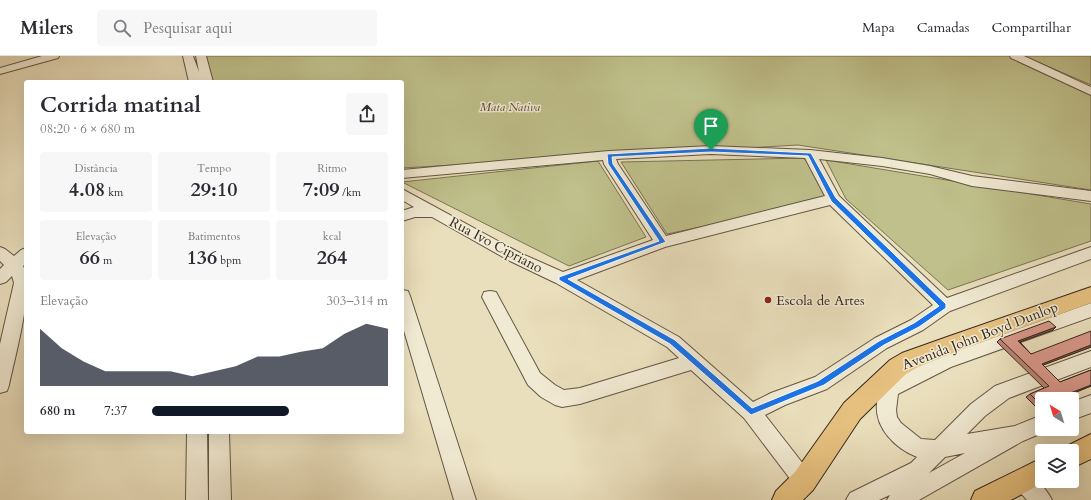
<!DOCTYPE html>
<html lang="pt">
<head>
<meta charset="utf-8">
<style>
	:root { --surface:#fff; --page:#f7f7f7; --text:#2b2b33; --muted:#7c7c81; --line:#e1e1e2; --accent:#111827 }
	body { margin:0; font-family:Cardo,serif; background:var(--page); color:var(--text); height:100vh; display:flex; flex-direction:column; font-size:15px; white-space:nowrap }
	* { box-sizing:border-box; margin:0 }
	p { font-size:13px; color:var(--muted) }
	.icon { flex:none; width:22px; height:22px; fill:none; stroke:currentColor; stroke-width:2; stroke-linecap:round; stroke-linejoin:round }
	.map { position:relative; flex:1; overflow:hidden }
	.drawer { position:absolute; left:24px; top:24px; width:380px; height:354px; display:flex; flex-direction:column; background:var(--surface); border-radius:4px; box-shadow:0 4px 16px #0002 }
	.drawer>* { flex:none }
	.needle { width:26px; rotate:322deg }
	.controls { position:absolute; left:1035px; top:336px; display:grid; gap:8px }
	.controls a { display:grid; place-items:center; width:44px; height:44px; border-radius:4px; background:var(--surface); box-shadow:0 4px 16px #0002; font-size:20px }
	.pin { position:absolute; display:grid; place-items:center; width:34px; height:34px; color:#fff; margin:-41px -17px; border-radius:50% 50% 50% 0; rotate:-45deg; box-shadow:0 0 4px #0007 }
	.pin .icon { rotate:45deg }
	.round { display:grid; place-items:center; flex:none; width:42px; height:42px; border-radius:4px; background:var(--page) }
	.summary { display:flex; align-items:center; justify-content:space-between; height:68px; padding:0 16px }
	h1 { font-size:22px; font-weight:600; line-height:30px }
	.metrics { display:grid; grid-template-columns:repeat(3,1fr); gap:6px; height:68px; padding:4px 16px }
	.metrics div { display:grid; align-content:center; border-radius:4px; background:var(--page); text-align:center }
	.metrics b { font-size:20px; font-weight:600 }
	.metrics small { font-size:11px; font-weight:400 }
	.metrics p { font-size:11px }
	.chart { height:112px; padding:8px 16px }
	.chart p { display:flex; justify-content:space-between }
	.chart svg { width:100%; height:72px; margin-top:4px; fill:var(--accent); opacity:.7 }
	ul { padding:0 16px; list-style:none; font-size:13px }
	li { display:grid; grid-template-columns:64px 48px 1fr; align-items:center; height:30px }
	li i { height:10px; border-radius:5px; background:var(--accent) }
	header { display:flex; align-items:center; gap:24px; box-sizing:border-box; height:56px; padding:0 20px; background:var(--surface); border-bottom:1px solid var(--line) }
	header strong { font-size:19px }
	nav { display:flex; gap:22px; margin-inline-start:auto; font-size:14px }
	.search { width:280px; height:36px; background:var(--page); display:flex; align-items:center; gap:10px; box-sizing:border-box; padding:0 14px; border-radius:4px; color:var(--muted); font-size:15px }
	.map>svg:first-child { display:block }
	.green { fill:#bfc08b; stroke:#7a7454 }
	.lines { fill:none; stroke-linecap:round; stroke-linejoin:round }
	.minor-casing { stroke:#625545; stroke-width:2 }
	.major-casing { stroke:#35271d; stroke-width:2 }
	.minor { fill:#f1ead3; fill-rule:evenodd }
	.major { fill:#e5c07e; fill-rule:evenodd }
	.wall { fill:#bb8377; stroke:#35271d }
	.shaded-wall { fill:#986a61; stroke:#35271d }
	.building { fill:#d9988a; stroke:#35271d }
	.route { fill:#1a73e8; stroke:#fff; fill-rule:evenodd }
	.poi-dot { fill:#8f2418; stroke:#f1ead3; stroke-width:1.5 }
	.labels { text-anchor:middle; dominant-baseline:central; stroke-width:3; stroke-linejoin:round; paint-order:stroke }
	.far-park-label { font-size:12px; font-style:italic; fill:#584d38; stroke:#f1ead3 }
	.street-label { font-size:14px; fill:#35271d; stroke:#f1ead3 }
	.poi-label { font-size:14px; fill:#35271d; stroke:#f1ead3; text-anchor:start }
</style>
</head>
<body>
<header>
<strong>Milers</strong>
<div class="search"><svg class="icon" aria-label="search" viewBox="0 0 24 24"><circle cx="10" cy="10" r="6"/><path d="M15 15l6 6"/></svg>Pesquisar aqui</div>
<nav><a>Mapa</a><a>Camadas</a><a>Compartilhar</a></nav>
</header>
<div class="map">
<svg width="1091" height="444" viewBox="0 0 1091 444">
	<rect width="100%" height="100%" fill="#eadfbc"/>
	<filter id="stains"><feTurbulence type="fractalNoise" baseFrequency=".005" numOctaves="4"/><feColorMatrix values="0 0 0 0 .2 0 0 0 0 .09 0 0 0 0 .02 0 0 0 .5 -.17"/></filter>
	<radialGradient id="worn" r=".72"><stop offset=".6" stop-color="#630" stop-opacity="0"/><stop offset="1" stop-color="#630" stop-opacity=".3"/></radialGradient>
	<path class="green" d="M206,0h803l82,37v97l-293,-45 -396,23v-86h-190z
		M1024,0h67v29z
		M804,102l29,41 -166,35 -46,-72z
		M826,104l265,44v37l-143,49 -102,-91z
		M598,105l48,76 -77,29 -167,-84z"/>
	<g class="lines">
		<defs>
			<path id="minor" d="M42,0h17l-1,2 -58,16v-6z
				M183,0h10l6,16 -3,-16h10l7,26h-12l-1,-5 1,5h-12z
				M1010,0h14l67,31v8l-80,-37z
				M711,90l99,4 72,8 48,8 42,10 119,15v10l-119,-15 -42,-12 -48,-8 -63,-7 20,37 108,102 144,-51v12l-141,52 -27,19 -36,18 -60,41 -42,16 -20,10 46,59 3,7 -3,7 -7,3 -7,-3 -53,-70 -53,-48 -111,34 -18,3 -7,-2 -14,-8 -13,-12 -46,-88 2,-5 6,-1 6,1 44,81 15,12 9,5 16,-2 99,-30 -12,-11 -111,-64 -46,-22 -78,-44h-17l-13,4v-10l12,-4 -12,-7v-11l118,64 43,19 90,-32 -49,-76 -1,-4 -201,18v-8l207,-19zM711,98l94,4 20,38 -159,40 -48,-72 -2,-5zM830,149l103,100 -22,15 -36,18 -60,39 -44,16 -18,9 -74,-65 -102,-57 88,-33z
				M0,191l5,2 9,7 7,-6 5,-2v15l-3,3c12,21 -9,94 -14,119l-2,6 -7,2v-49l14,-61 -2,-7 -6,6 -6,2v-15l4,-4 -4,-4z
				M402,234l6,1 2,5 66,204h-22l-52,-176z
				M1091,247v14l-140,50 -53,27 -2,16 1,7 4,6 20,16 14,1 36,-36 24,-18 96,-35v16l-82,31 -24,18 -18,18 48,-8 27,-11v14h7v1l-26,11 -104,59h-32l3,-5 -11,5h-33l4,-7 61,-30 6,-6c-21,-8 -43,-29 -40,-54 1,-8 4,-14 7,-21l55,-25zM965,397l-36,20 16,-16z
				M1091,339v18l-19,7v-18z
				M187,376h20l1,68h-22z
				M209,376h20l2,68h-22z
				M1022,414c12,5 24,18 30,30h-25l-12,-13 -3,-7 3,-7z"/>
			<path id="major" d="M1091,231v16l-128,46 -45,18 -12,7 -46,45 -47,71 -10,10h-31l4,-9 19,-19 49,-69 46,-43 12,-7 45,-16z
				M1091,378v25l-19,9v-17h-10l1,-3z
				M1042,402v23h5l-36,19h-40l4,-9z"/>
		</defs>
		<use href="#minor" class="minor-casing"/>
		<use href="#major" class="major-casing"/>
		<use href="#minor" class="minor"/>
		<use href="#major" class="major"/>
	</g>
	<path class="wall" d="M1053,274l-33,12 11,12 60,-7 -48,18 17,17 31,-12v16l-54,22 -11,-11 4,-3 14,-6 -47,-46 3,-3z"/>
	<path class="shaded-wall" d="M1056,271l-3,3 -39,14 4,-3z
		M1091,289v2l-53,20 4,-3z
		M1091,329v1l-32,13h-4z"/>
	<path class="building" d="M1049,265l7,6 -38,14 13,13 60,-23v14l-49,19 18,18 31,-12v15l-36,14h-13v5l-1,1 -11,-11 19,-8 -49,-47z"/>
	<path class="route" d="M711,92l100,5 25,45 110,106v4l-27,19 -35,18 -60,40 -73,30 -81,-71 -111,-64v-3l100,-36 -51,-77 -1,-10zM711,96l97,4 23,45 108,105 -25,17 -35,18 -61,40 -66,27 -77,-68 -107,-61 98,-37 -53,-78 -1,-7z"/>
	<circle class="poi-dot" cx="768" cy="244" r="4"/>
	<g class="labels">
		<g class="far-park-label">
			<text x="510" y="51">Mata Nativa</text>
		</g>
		<g class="street-label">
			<text transform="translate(496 189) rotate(28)">Rua Ivo Cipriano</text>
			<text transform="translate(980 280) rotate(-21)">Avenida John Boyd Dunlop</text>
		</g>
		<g class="poi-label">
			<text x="776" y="244">Escola de Artes</text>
		</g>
	</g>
	<rect width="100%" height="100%" filter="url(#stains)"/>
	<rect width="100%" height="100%" fill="url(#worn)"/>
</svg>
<div class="controls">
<a><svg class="needle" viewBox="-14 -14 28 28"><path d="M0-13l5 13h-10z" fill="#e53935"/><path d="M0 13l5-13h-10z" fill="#7c7c81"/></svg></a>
<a><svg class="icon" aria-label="layers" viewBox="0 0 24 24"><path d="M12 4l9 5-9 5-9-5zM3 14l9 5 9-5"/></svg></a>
</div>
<div class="pin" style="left:711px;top:94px;background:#1e9e55"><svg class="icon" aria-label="arrive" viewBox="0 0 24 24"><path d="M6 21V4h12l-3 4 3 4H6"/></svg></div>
<section class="drawer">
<div class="summary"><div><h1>Corrida matinal</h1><p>08:20 · 6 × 680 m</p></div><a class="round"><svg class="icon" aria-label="share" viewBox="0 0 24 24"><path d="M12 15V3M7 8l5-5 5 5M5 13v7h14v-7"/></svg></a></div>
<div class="metrics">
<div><p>Distância</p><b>4.08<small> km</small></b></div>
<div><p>Tempo</p><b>29:10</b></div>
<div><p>Ritmo</p><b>7:09<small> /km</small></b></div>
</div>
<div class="metrics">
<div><p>Elevação</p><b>66<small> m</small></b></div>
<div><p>Batimentos</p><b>136<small> bpm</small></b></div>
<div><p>kcal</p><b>264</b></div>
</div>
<div class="chart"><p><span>Elevação</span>303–314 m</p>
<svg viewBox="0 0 160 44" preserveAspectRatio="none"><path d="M0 44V9L10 21L20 29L30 35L40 35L50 35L60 35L70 38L80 35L90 32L100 26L110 26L120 23L130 21L140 12L150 6L160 9V44z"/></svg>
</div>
<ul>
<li><b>680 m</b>7:37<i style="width:58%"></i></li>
</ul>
</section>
</div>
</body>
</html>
